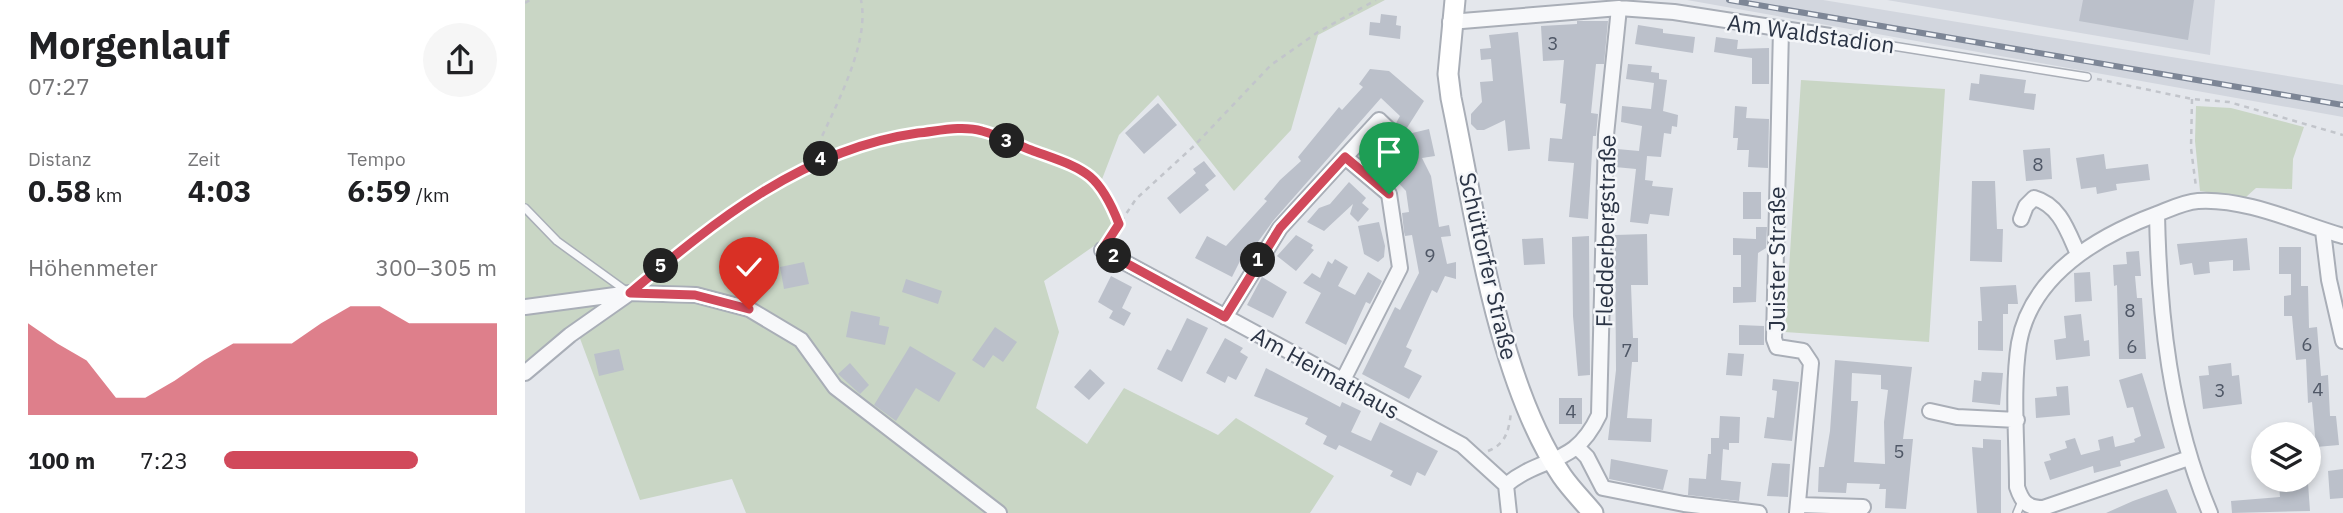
<!DOCTYPE html>
<html lang="de">
<head>
<meta charset="utf-8">
<style>
	:root { --surface:#fff; --page:#f6f6f6; --text:#202124; --muted:#757577; --accent:#d1495b }
	body { margin:0; font-family:"IBM Plex Sans",sans-serif; background:var(--page); color:var(--text); height:100vh; display:flex; flex-direction:column; font-size:26px; white-space:nowrap }
	* { box-sizing:border-box; margin:0 }
	p { font-size:23px; color:var(--muted) }
	.icon { flex:none; width:38px; height:38px; fill:none; stroke:currentColor; stroke-width:2; stroke-linecap:round; stroke-linejoin:round }
	.map { position:relative; flex:1; overflow:hidden }
	.drawer { display:flex; flex-direction:column; background:var(--surface); width:525px }
	.drawer>* { flex:none }
	.buttons { position:absolute; left:1726px; top:422px; display:grid; gap:14px }
	.buttons a { display:grid; place-items:center; width:70px; height:70px; border-radius:50%; background:var(--surface); box-shadow:0 4px 10px #0003; font-size:35px }
	.pin { position:absolute; display:grid; place-items:center; width:60px; height:60px; color:#fff; margin:-72px -30px; border-radius:50% 50% 50% 0; rotate:-45deg; box-shadow:0 0 7px #0007 }
	.pin .icon { rotate:45deg }
	.km { position:absolute; width:35px; height:35px; margin:-18px; border-radius:50%; background:#222; color:#fff; font-size:19px; line-height:35px; text-align:center }
	.round { display:grid; place-items:center; flex:none; width:74px; height:74px; border-radius:37px; background:var(--page) }
	.head { display:flex; align-items:center; justify-content:space-between; height:119px; padding:0 28px }
	h1 { font-size:38px; font-weight:800; line-height:52px }
	.metrics { display:grid; grid-template-columns:repeat(3,1fr); gap:10px; height:119px; padding:7px 28px }
	.metrics div { display:grid; align-content:center }
	.metrics b { font-size:30px; font-weight:800 }
	.metrics small { font-size:19px; font-weight:400 }
	.metrics p { font-size:19px }
	.chart { height:196px; padding:14px 28px }
	.chart p { display:flex; justify-content:space-between }
	.chart svg { width:100%; height:126px; margin-top:7px; fill:var(--accent); opacity:.7 }
	ul { padding:0 28px; list-style:none; font-size:23px }
	li { display:grid; grid-template-columns:112px 84px 1fr; align-items:center; height:52px }
	li i { height:18px; border-radius:9px; background:var(--accent) }
	main { display:flex; flex:1; min-height:0 }
	.map>svg:first-child { display:block }
	.built { fill:#d2d6de }
	.green { fill:#c9d6c5 }
	.building { fill:#bbc0ca; fill-rule:evenodd }
	.lines { fill:none; stroke-linecap:round; stroke-linejoin:round }
	.lane-casing { stroke:#a9aeb7; stroke-width:10 }
	.street-casing { stroke:#a9aeb7; stroke-width:18 }
	.secondary-casing { stroke:#a9aeb7; stroke-width:23 }
	.path { stroke:#c2c5cb; stroke-width:2.5; stroke-dasharray:5 5; stroke-linecap:butt }
	.lane { stroke:#f7f8fa; stroke-width:7 }
	.street { stroke:#f7f8fa; stroke-width:14 }
	.secondary { stroke:#fff; stroke-width:19 }
	.rail-casing { stroke:#7d8696; stroke-width:6 }
	.rail { stroke:#f4f6f9; stroke-width:3.5; stroke-dasharray:10; stroke-linecap:butt }
	.route-casing { stroke:#fff; stroke-width:14 }
	.route { stroke:#d1495b; stroke-width:9 }
	.labels { text-anchor:middle; dominant-baseline:central; stroke-width:5; stroke-linejoin:round; paint-order:stroke }
	.number-label { font-size:19px; fill:#4f5766 }
	.street-label { font-size:23px; fill:#2b3445; stroke:#f4f6f9 }
</style>
</head>
<body>
<main>
<section class="drawer">
<div class="head"><div><h1>Morgenlauf</h1><p>07:27</p></div><a class="round"><svg class="icon" aria-label="share" viewBox="0 0 24 24"><path d="M12 15V3M7 8l5-5 5 5M5 13v7h14v-7"/></svg></a></div>
<div class="metrics">
<div><p>Distanz</p><b>0.58<small> km</small></b></div>
<div><p>Zeit</p><b>4:03</b></div>
<div><p>Tempo</p><b>6:59<small> /km</small></b></div>
</div>
<div class="chart"><p><span>Höhenmeter</span>300–305 m</p>
<svg viewBox="0 0 160 44" preserveAspectRatio="none"><path d="M0 44V12L10 19L20 25L30 38L40 38L50 32L60 25L70 19L80 19L90 19L100 12L110 6L120 6L130 12L140 12L150 12L160 12V44z"/></svg>
</div>
<ul>
<li><b>100 m</b>7:23<i style="width:71%"></i></li>
</ul>
</section>
<div class="map">
<svg width="1818" height="513" viewBox="0 0 1818 513">
	<rect width="100%" height="100%" fill="#e4e7ec"/>
	<path class="built" d="M1162,0h136l520,85v32z
		M1362,0h328l-5,55z"/>
	<path class="green" d="M0,0h860l-67,35 -27,95 -57,61 -76,-96 -39,40 -20,52 22,40 -77,54 15,51 -23,76 51,36 37,-56 94,47 18,-17 98,58 -24,37h-564l-14,-34 -92,21 -65,-175 -50,37z
		M1276,80l144,9 -16,253 -144,-10z
		M1671,106l35,2 73,19 -11,32 -1,30 -36,-1 -10,9 -46,-6 -5,-50z"/>
	<path class="building" d="M1558,0h111l-6,40 -109,-19z
		M856,14l16,2 -1,9 5,1 -1,13 -31,-4 1,-13 10,1z
		M1052,21h31l-4,43h-8l-5,49 7,1 -2,22h-3l-5,83 -19,-2 5,-54 -26,-2 2,-23 12,1 4,-35 -6,-1 4,-43 -21,1 -2,-35 36,-2z
		M1113,25l25,4v4l32,4 -2,16 -58,-9z
		M993,32l12,117 -22,2 -3,-31 -21,10h-7l-6,-6v-10l11,-12 -2,-20 13,-1 -2,-22 -10,1 -1,-11 11,-1 -2,-13z
		M1191,37l22,3 -1,9 32,-1v36h-17v-26l-38,-6z
		M1103,64l24,2 -1,6 8,1v6l8,1 -4,31 15,4 -1,12 -5,-1 -1,8 -7,-1 -3,24 -14,-1 -2,24 8,1 -1,5 21,2 -4,28 -19,-2 -2,10 -18,-2 6,-53 -21,-2 2,-18 22,2 3,-25 -21,-4 1,-16 29,3 3,-26 -28,-4z
		M845,69l19,2 35,30 -19,30 -9,-8 4,-7 -19,-18 -108,123 -21,29 -5,-3 -15,30 -37,-19 12,-22 19,10 41,-45 -3,-2 16,-19 21,-19 -3,-4 41,-50 3,3 21,-23 -4,-3z
		M1455,74l46,6 -2,13 12,1 -2,16 -65,-10 2,-17 8,1z
		M633,103l19,22 -33,29 -19,-21z
		M1210,106l12,1 -1,11 23,1 -1,49 -20,-1 1,-17h-12l1,-12h-5z
		M904,129l6,27 -13,2 9,18 8,51 10,-2 2,11 -10,1 6,27 9,-2v17l-11,-3 -8,17 -5,-3 -26,57 6,3 -8,17 18,9 -13,23 -47,-25 33,-67 5,3 19,-37 -7,-38 -7,1 -1,-4 -2,-19 7,-1 -3,-21 -15,-16 -4,5 -20,-17 15,-17 15,13 13,-15 -2,-10z
		M1525,148l2,31 -26,2 -3,-31z
		M1579,154l2,15 42,-5 2,16 -34,4 1,6 -20,4 -1,-7 -15,2 -5,-31z
		M679,161l12,15 -11,9 4,5 -29,24 -13,-16 29,-25 -3,-4z
		M1447,181h23l2,48h6l-1,33 -32,-1z
		M824,182l17,16 -4,5 7,6 -11,13 -8,-8 3,-10 -29,27 -17,-9 12,-14 11,-4z
		M1218,192h18v27h-18z
		M854,222l6,24 -1,11 -6,5 -14,-8 -6,-28z
		M1231,227h11l-1,21 -8,5 -2,49 -23,1v-16h8v-32h-8v-17l23,1z
		M1122,234l1,51h-17l2,53h5v24h-6l-5,56 25,1 -1,23 -43,-2 8,-70 -1,-135z
		M771,235l17,10 -2,3 3,2 -18,21 -19,-15z
		M1064,236l1,139 -12,1 -5,-60 -1,-79z
		M1018,238l2,26 -21,1 -2,-26z
		M1722,238l3,32 -17,1v-11l-24,2 1,11 -16,2 -2,-12 -12,2 -3,-21z
		M1754,247h22v39h7l1,42 8,-1 4,49 7,-1 2,41h6l3,29 -23,2 -4,-45 -4,1 -2,-44 -10,1 -4,-44h-8v-20l7,-1v-21h-12z
		M1614,251l2,25h-6l2,22h5l4,61h-27l-2,-74 -3,1 -1,-21 14,-1 -1,-12z
		M810,259l13,8 -10,19 17,9 13,-23 14,9 -12,23 -4,-2 -20,43 -41,-22 16,-30 -18,-10 9,-10 8,5 8,-17 4,3z
		M279,262l5,22 -25,5 -4,-22z
		M1565,272l2,29 -17,1 -1,-29z
		M586,276l21,11 -10,21 9,5 -7,13 -15,-8 4,-7 -15,-9z
		M737,277l25,15 -14,26 -26,-13z
		M381,279l36,12 -4,13 -36,-12z
		M1491,285l2,19h-10v10h-5v37l-25,-1v-29h4l-2,-34z
		M326,311l29,6 -1,8 10,2 -4,18 -39,-8z
		M1556,314l3,27 5,-1 1,16 -34,4 -2,-20 12,-2 -2,-22z
		M662,318l21,10 -26,54 -25,-13 10,-20 4,2z
		M1214,325l25,1v19h-25z
		M470,327l22,15 -14,20 -10,-7 -9,13 -12,-8z
		M700,338l18,10 -3,4 8,5 -12,23 -8,-4 -3,7 -19,-10z
		M385,346l46,27 -17,29 -23,-14 -20,33 -22,-16z
		M94,349l5,21 -25,6 -5,-22z
		M1203,353l16,1 -2,22 -16,-1z
		M1310,360l77,7 -9,72h10l-7,70 -21,-1 1,-19h-7l1,-5 -33,-1 -1,10 -28,-1 1,-25h5l6,-36zM1327,373l29,2v14l7,1 -4,32 1,42 -31,-2 4,-61h-7z
		M325,363l19,22 -9,9 -22,-20z
		M1706,363l1,13 7,-1 3,29 -39,5 -4,-33 10,-1 -1,-9z
		M741,368l74,39 2,-5 19,9 -10,21 20,9 9,-19 58,29 -13,25 -8,-4 -6,14 -21,-10 3,-5 -54,-26 -3,5 -13,-6 4,-8 -22,-12 3,-6 -54,-22z
		M565,369l15,14 -16,17 -15,-13z
		M1457,372l21,1 -3,32 -28,-3 2,-22 7,1z
		M1617,373l23,75 -45,13 1,5 -27,7 -1,-7 -43,14 -6,-18 7,-2 -2,-6 18,-6 -2,-7 10,-3 6,17 19,-5 -2,-10 15,-4 2,11 20,-5 -1,-3 7,-3 -8,-29 -6,1 -8,-28z
		M1248,379l26,3 -7,59 -28,-3 3,-21 7,1 3,-27 -5,-1z
		M1543,386l2,29 -34,3 -1,-20 22,-2 -1,-9z
		M1034,398h23v26h-23z
		M1195,416l20,1 -1,26h-10v7l-6,-1 -2,31 20,2 -2,19 -51,-6 1,-17 17,1 2,-25h3v-16h8z
		M1458,439l18,1v73h-24l-5,-66 11,1z
		M1086,459l57,11 -5,20 -54,-11z
		M1247,463l18,1 -2,33 -21,-1z
		M1818,469v29l-13,1 -2,-28z
		M1783,483l2,28 -78,2 -1,-12 49,-4 -1,-12z
		M1642,489l10,24h-71l27,-12z"/>
	<g class="lines">
		<defs>
			<path id="lane" d="M1305,36l257,41
				M0,208l32,33 72,52
				M1492,513l5,-12"/>
			<path id="street" d="M925,22l169,-14 55,4 156,24
				M1256,29l-7,310 3,8 26,4 8,12 -14,150
				M1632,214c2,102 13,204 53,299
				M1496,219l5,-13 8,-8c26,7 34,34 44,56
				M1798,231l6,49 14,61
				M577,250l360,195 44,40
				M0,307l105,-14 66,2 53,14 52,31 34,47 164,126
				M700,317l55,-89 99,-108 22,21
				M0,373l45,-38 57,-40
				M817,382l58,-114 -11,-74 -44,-37
				M1405,411l27,6 60,3
				M1053,448l9,9 16,31 81,16 75,9
				M1664,458l-146,50c-16,0 -21,-6 -26,-21 0,-45 -5,-100 2,-144 12,-68 79,-107 138,-129 13,-5 27,-12 41,-13 48,-3 100,22 145,35
				M1274,505l64,2
				M984,513l-3,-28c38,-31 68,-17 93,-70l7,-280 13,-127"/>
			<path id="secondary" d="M930,0l-7,74 3,24c24,114 46,282 111,378 9,13 21,25 31,37"/>
		</defs>
		<use href="#lane" class="lane-casing"/>
		<use href="#street" class="street-casing"/>
		<use href="#secondary" class="secondary-casing"/>
		<path class="path" d="M0,3l5,-3
			M1572,79l95,20 37,3 114,33
			M1667,99l-1,49 5,39
			M285,163c18,-44 61,-115 51,-163
			M585,238l26,-39 59,-54 76,-80 47,-33 58,-32
			M119,281c81,-69 167,-133 275,-148 20,-2 39,-5 58,-3 18,2 38,14 55,20 52,19 66,20 87,74
			M963,451c18,-7 21,-21 23,-39"/>
		<use href="#lane" class="lane"/>
		<use href="#street" class="street"/>
		<use href="#secondary" class="secondary"/>
		<defs>
			<path id="rail" d="M1204,0l614,105"/>
		</defs>
		<use href="#rail" class="rail-casing"/>
		<use href="#rail" class="rail"/>
	</g>
	<g class="lines">
		<defs>
			<path id="route" d="M224,309l-54,-14 -65,-2c86,-73 174,-144 288,-160 20,-2 44,-8 64,-2 16,4 33,13 49,19 52,19 67,20 88,74l-17,26 123,67 55,-89 65,-71 44,37"/>
		</defs>
		<use href="#route" class="route-casing"/>
		<use href="#route" class="route"/>
	</g>
	<g class="labels">
		<g class="number-label">
			<text x="1028" y="43">3</text>
			<text x="1513" y="164">8</text>
			<text x="905" y="255">9</text>
			<text x="1605" y="310">8</text>
			<text x="1782" y="344">6</text>
			<text x="1607" y="346">6</text>
			<text x="1102" y="350">7</text>
			<text x="1793" y="389">4</text>
			<text x="1695" y="390">3</text>
			<text x="1046" y="411">4</text>
			<text x="1374" y="451">5</text>
		</g>
		<g class="street-label">
			<text transform="translate(1286 33) rotate(8)">Am Waldstadion</text>
			<text transform="translate(1080 231) rotate(-89)">Fledderbergstraße</text>
			<text transform="translate(1251 259) rotate(-90)">Juister Straße</text>
			<text transform="translate(964 266) rotate(77)">Schüttorfer Straße</text>
			<text transform="translate(801 372) rotate(29)">Am Heimathaus</text>
		</g>
	</g>
</svg>
<div class="buttons">
<a><svg class="icon" aria-label="layers" viewBox="0 0 24 24"><path d="M12 4l9 5-9 5-9-5zM3 14l9 5 9-5"/></svg></a>
</div>
<div class="pin" style="left:864px;top:194px;background:#1e9e55"><svg class="icon" aria-label="arrive" viewBox="0 0 24 24"><path d="M6 21V4h12l-3 4 3 4H6"/></svg></div>
<div class="pin" style="left:224px;top:309px;background:#d93025"><svg class="icon" aria-label="check" viewBox="0 0 24 24"><path d="M5 12l5 5 9-10"/></svg></div>
<b class="km" style="left:733px;top:260px">1</b>
<b class="km" style="left:589px;top:256px">2</b>
<b class="km" style="left:482px;top:141px">3</b>
<b class="km" style="left:296px;top:159px">4</b>
<b class="km" style="left:136px;top:266px">5</b>
</div>
</main>
</body>
</html>
